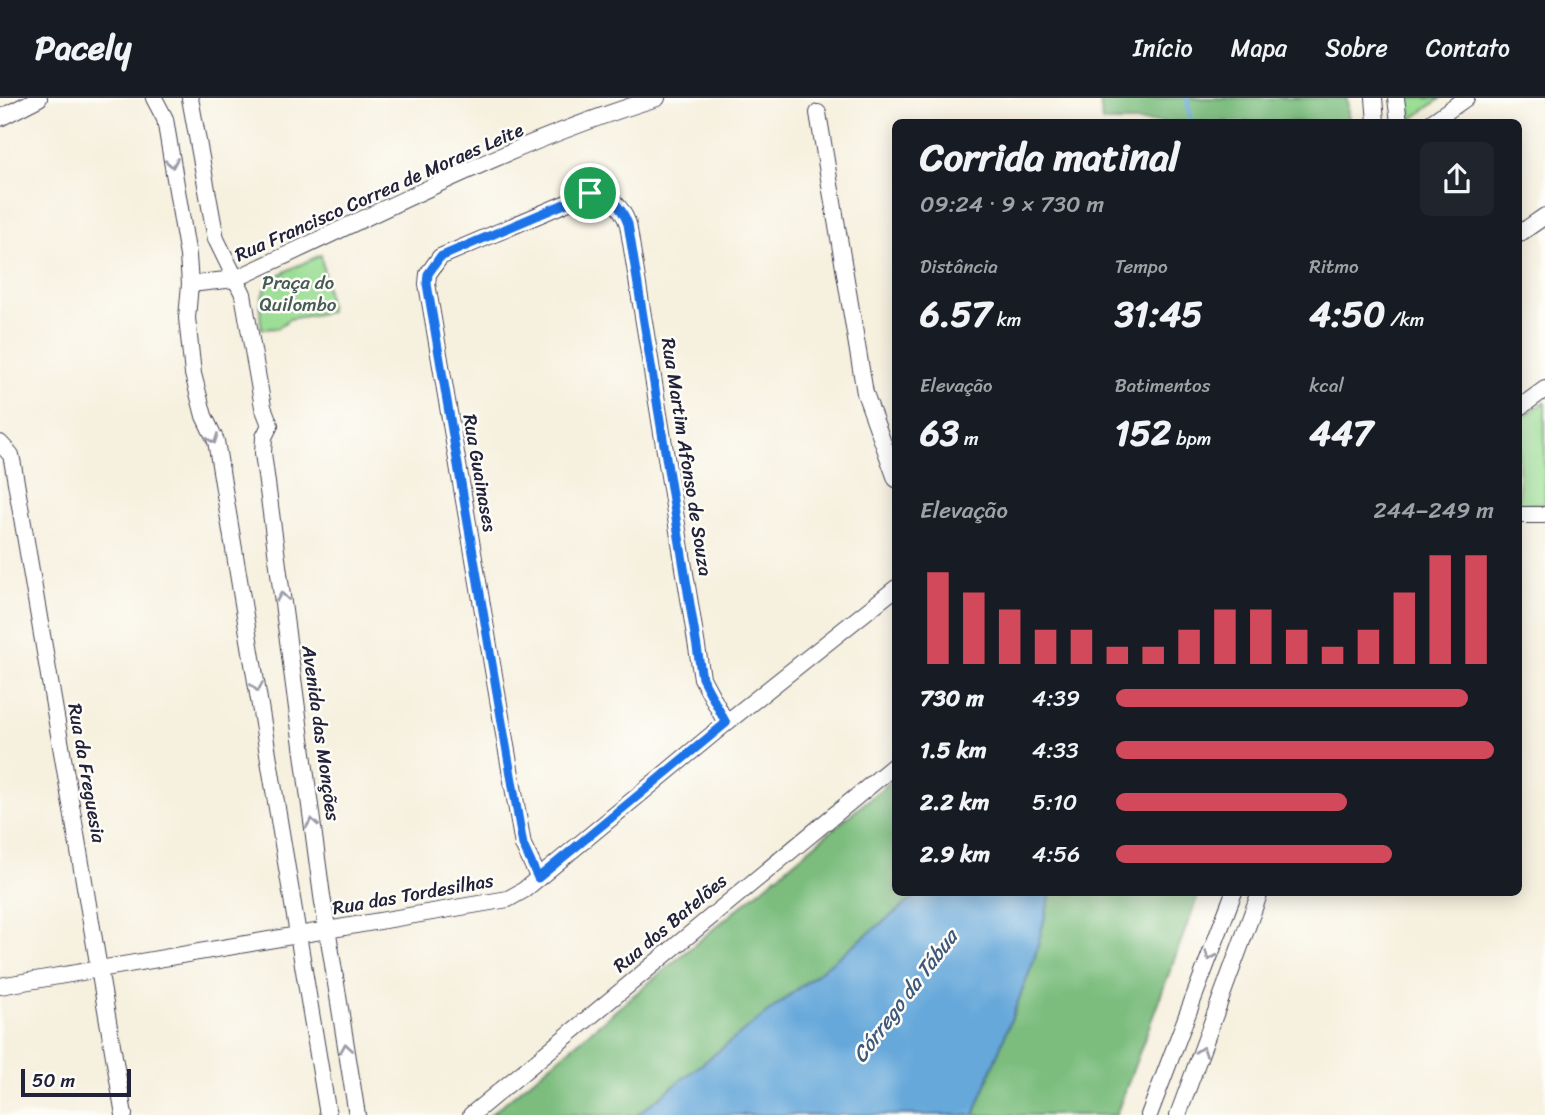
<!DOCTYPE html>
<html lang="pt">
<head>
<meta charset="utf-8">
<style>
	:root { --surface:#171b24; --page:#20242c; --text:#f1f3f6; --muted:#9ea1a6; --line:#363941; --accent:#d1495b }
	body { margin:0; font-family:Sriracha,sans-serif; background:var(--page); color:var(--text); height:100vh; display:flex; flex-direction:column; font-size:26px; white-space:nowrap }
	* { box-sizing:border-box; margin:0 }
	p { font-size:23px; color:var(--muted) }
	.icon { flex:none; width:38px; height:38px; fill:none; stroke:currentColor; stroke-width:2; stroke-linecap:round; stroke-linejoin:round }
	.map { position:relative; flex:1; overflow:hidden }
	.sheet { position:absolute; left:892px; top:21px; width:630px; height:777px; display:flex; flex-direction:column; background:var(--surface); border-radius:10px; box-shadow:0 4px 18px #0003 }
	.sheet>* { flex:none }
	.scale { position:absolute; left:21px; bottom:18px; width:110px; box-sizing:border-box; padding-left:7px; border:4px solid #22223b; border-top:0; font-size:19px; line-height:24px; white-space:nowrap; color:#22223b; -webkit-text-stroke:5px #fdfcf7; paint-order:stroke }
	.pin { position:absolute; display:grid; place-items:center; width:60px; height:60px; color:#fff; margin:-30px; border:4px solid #fff; border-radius:50%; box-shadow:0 2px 7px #0007 }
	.round { display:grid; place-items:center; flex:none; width:74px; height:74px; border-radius:10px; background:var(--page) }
	.headline { display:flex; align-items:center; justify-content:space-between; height:119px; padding:0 28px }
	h1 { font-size:38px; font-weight:800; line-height:52px }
	.metrics { display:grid; grid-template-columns:repeat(3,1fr); gap:10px; height:119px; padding:7px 28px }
	.metrics div { display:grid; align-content:center }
	.metrics b { font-size:35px; font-weight:800 }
	.metrics small { font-size:19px; font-weight:400 }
	.metrics p { font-size:19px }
	.chart { height:196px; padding:14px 28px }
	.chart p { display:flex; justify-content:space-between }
	.chart svg { width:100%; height:126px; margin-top:7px; stroke:var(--accent); stroke-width:6 }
	ul { padding:0 28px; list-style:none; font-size:23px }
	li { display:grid; grid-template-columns:112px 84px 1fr; align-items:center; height:52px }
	li i { height:18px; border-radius:9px; background:var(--accent) }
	header { display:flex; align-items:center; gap:42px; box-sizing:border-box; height:98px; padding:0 35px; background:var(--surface); border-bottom:2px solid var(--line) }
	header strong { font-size:33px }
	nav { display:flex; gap:38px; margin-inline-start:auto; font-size:24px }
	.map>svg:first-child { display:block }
	.green { fill:#9bde95; stroke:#5e8068; stroke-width:2 }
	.forest { fill:#7cbd7e; stroke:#4f705c; stroke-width:2 }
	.water { fill:#66a8da; stroke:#44658a; stroke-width:2 }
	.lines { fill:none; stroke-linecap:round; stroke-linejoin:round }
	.stream { stroke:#66a8da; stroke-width:4.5 }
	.minor-casing { stroke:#424153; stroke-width:18 }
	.minor { stroke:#fff; stroke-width:16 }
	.oneway { stroke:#9c9ca7 }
	.route-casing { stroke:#fff; stroke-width:14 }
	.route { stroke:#1a73e8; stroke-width:9 }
	.labels { text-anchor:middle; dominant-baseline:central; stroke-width:5; stroke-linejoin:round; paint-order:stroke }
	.street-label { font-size:19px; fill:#22223b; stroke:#fdfcf7 }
	.park-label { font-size:19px; fill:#465a56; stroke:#fdfcf7 }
	.water-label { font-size:21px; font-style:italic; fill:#3d587b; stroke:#fdfcf7 }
</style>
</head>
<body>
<header>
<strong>Pacely</strong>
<nav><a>Início</a><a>Mapa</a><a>Sobre</a><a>Contato</a></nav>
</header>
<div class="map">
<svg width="1545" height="1017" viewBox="0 0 1545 1017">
	<rect width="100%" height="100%" fill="#fdfcf7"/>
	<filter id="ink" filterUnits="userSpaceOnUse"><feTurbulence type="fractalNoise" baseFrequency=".0143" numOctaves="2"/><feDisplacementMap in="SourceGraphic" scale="14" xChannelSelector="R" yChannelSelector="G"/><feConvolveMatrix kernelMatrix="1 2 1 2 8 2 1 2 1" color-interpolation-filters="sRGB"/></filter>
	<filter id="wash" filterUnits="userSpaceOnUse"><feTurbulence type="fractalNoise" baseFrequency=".00686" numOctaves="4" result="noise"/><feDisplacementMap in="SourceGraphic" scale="28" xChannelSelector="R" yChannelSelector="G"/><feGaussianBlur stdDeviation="1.57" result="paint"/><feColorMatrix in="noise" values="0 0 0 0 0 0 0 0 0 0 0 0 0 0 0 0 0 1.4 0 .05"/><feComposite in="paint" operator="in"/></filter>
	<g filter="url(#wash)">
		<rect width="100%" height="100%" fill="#f6f0de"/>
		<path class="green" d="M1409,0h32l-30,22z
			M321,157l9,57 -41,7 -11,9 -16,1c-10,-52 20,-55 59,-74z
			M1545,304v102h-26v-85z"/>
		<path class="forest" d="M1100,0h247l2,24h-247z
			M896,679v115l24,1 -283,222h-147z
			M1051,795h148l-83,222h-142l60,-155z"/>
		<path class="water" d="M920,795h131l-17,67 -60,155h-337z"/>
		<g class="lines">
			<path class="stream" d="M1187,0l4,24"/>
		</g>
	</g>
	<g filter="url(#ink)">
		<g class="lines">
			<defs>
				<path id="minor" d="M154,0l11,21 23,137 2,28 -3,34 6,56 11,42 12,25 112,674
					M190,0l26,141 27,55 20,113 7,18 -6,12 -1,16 59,443 35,219
					M1374,0l2,24
					M1396,0l3,24
					M818,15l47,280 31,86
					M0,20l39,-20
					M1432,24l34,-24
					M1519,136l26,-18
					M190,186l45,-5c138,-63 277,-137 422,-181
					M1519,310l26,-19
					M0,345l11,12 2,10 111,650
					M1519,417h26
					M539,780l-16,-33 -96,-561 1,-10 12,-17 150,-64c20,2 31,12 38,31l74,454 24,45
					M0,888l508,-87 16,-9 202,-167 170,-135
					M471,1017l425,-351
					M1149,1017l85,-223
					M1178,1017l82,-223"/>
			</defs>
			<use href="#minor" class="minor-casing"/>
			<use href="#minor" class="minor"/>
		</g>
		<defs><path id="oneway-chevron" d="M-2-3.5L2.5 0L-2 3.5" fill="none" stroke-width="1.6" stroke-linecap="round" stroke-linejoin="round" transform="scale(1.75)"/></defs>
		<g class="oneway">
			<use href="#oneway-chevron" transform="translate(172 65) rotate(80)"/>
			<use href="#oneway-chevron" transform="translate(213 341) rotate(69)"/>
			<use href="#oneway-chevron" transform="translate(282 499) rotate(-98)"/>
			<use href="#oneway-chevron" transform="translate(257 589) rotate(81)"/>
			<use href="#oneway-chevron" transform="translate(312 725) rotate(-98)"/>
			<use href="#oneway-chevron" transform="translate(1210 858) rotate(111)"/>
			<use href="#oneway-chevron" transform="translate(346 950) rotate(-99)"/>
			<use href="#oneway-chevron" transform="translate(1202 953) rotate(-70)"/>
		</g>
	</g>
	<g class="lines" filter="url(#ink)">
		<defs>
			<path id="route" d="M590,95c20,2 31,12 38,31l74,454 24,45 -188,155 -15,-33 -96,-561 1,-10 12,-17z"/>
		</defs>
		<use href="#route" class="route-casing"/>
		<use href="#route" class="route"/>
	</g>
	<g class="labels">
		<g class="street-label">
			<text transform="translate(379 94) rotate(-24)">Rua Francisco Correa de Moraes Leite</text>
			<text transform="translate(687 359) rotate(81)">Rua Martim Afonso de Souza</text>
			<text transform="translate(480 375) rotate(80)">Rua Guainases</text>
			<text transform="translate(321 635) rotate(82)">Avenida das Monções</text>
			<text transform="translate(87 675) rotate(80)">Rua da Freguesia</text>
			<text transform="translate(413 796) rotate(-10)">Rua das Tordesilhas</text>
			<text transform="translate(670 825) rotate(-40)">Rua dos Batelões</text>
		</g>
		<g class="park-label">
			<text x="298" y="184">Praça do<tspan x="298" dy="22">Quilombo</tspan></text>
		</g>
		<g class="water-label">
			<text transform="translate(905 898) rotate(-53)">Córrego da Tábua</text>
		</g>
	</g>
</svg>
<div class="scale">50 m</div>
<div class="pin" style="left:590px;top:95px;background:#1e9e55"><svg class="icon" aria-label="arrive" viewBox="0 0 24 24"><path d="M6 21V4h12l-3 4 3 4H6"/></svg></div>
<section class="sheet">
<div class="headline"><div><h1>Corrida matinal</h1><p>09:24 · 9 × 730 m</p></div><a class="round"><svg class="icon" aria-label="share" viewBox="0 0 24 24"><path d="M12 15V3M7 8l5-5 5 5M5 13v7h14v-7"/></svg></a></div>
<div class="metrics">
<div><p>Distância</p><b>6.57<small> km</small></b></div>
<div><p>Tempo</p><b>31:45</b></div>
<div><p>Ritmo</p><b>4:50<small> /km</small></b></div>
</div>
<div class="metrics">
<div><p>Elevação</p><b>63<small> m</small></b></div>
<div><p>Batimentos</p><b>152<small> bpm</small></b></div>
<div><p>kcal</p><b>447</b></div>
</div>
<div class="chart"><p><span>Elevação</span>244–249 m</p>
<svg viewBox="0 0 160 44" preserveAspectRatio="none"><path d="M5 44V12M15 44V19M25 44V25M35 44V32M45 44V32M55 44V38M65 44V38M75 44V32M85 44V25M95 44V25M105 44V32M115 44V38M125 44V32M135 44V19M145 44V6M155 44V6"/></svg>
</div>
<ul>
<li><b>730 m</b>4:39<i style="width:93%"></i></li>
<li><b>1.5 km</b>4:33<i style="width:100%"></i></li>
<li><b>2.2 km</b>5:10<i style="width:61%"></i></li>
<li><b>2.9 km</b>4:56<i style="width:73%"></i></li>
</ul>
</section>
</div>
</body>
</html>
